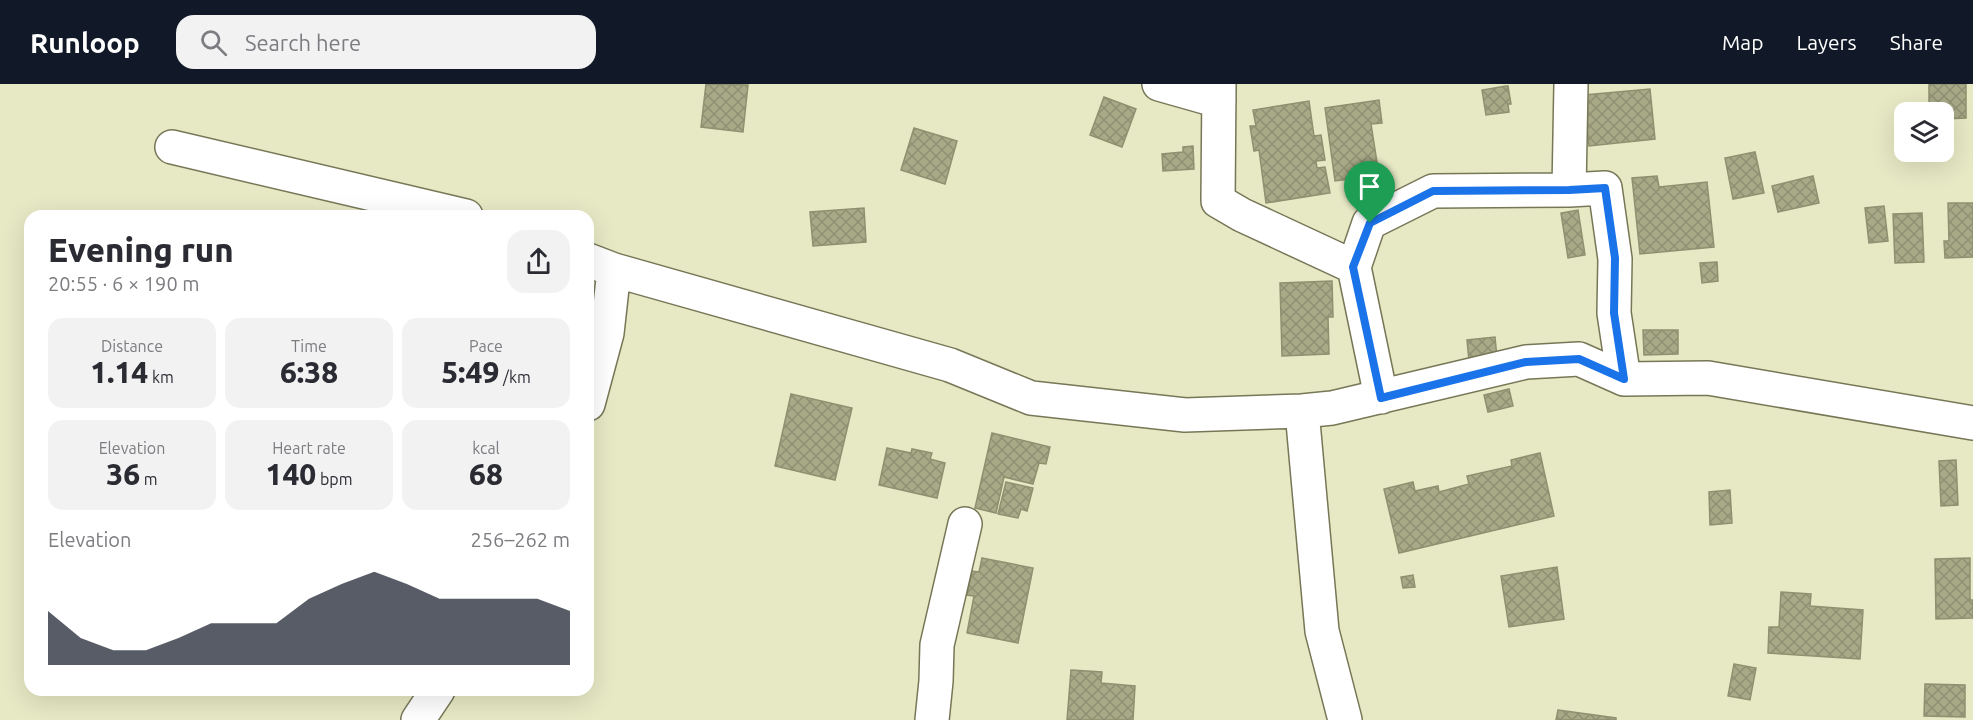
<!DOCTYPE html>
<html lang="en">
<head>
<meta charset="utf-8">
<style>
	:root { --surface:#fff; --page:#f2f2f3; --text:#2b2b33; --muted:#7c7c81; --accent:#111827 }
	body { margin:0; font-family:Ubuntu,sans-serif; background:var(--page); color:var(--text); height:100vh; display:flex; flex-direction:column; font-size:22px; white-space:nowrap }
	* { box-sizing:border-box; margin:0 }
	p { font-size:20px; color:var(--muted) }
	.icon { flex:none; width:33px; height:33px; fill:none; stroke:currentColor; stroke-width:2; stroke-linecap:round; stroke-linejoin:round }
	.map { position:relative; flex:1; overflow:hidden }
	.side { position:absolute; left:24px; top:126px; width:570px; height:486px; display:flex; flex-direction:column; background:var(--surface); border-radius:18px; box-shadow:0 6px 24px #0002 }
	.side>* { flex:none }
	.fabs { position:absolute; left:1894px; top:18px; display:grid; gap:12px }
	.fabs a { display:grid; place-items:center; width:60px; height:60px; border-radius:12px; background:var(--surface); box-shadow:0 6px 24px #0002; font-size:30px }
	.pin { position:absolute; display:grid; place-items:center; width:51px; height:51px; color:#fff; margin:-62px -26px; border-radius:50% 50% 50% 0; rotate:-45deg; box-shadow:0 0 6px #0007 }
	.pin .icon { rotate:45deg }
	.round { display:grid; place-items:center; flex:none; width:63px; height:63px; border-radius:18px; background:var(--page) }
	.summary { display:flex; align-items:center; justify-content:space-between; height:102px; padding:0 24px }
	h1 { font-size:33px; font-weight:800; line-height:45px }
	.stats { display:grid; grid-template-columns:repeat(3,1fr); gap:9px; height:102px; padding:6px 24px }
	.stats div { display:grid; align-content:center; border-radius:15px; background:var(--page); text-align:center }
	.stats b { font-size:30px; font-weight:800 }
	.stats small { font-size:16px; font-weight:400 }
	.stats p { font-size:16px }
	.chart { height:168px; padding:12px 24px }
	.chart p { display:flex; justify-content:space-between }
	.chart svg { width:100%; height:108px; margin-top:6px; fill:var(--accent); opacity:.7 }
	header { display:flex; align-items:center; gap:36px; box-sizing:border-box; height:84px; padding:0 30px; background:var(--accent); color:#fff }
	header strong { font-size:28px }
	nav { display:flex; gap:33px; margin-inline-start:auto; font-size:21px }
	.search { width:420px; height:54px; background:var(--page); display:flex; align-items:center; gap:15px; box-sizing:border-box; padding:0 21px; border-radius:18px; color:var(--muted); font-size:22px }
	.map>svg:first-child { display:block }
	.building { fill:url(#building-cross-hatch); stroke:#8f906f; stroke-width:1.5 }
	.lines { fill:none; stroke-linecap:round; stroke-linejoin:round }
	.minor-casing { stroke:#777757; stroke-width:36 }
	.minor { stroke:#fff; stroke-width:33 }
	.route-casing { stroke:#fff; stroke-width:12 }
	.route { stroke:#1a73e8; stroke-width:8 }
</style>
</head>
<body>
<header>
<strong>Runloop</strong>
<div class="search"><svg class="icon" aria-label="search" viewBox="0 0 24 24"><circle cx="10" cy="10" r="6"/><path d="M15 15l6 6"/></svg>Search here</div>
<nav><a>Map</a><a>Layers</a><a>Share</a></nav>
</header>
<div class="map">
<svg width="1973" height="636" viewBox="0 0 1973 636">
	<defs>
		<pattern id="building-cross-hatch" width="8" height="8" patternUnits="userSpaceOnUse" patternTransform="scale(1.5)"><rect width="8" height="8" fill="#a8a987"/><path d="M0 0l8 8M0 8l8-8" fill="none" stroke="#8f9073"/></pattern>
	</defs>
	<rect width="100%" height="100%" fill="#e7e8c4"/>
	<path class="building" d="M706,0l42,1 -5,47 -42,-5z
		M1929,0h37v34l-22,1v-7h-15z
		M1506,2h2l3,18h-3l1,8 -23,3 -4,-25z
		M1650,5l5,50 -66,7 -5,-51z
		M1104,13l32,12 -14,38 -32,-12z
		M1379,16l3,23 -11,1 8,51 -44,6 -10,-73z
		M1309,17l5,35 7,-1 4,25 -9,1 1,7 8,-1 5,26 -64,10 -7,-53 -5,1 -4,-25h6l-3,-16z
		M914,44l43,13 -12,43 -44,-14z
		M1193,62l1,23 -31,2 -1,-17 21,-2v-5z
		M1755,68l9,41 -31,6 -8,-41z
		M1657,92l2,11 48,-5 7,65 -74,7 -8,-76z
		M1813,92l6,27 -41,9 -6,-26z
		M1948,119h25v54l-28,1 -1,-17h5z
		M1884,122l4,35 -19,2 -4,-35z
		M864,124l2,34 -53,4 -3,-34z
		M1578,126l7,45 -17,3 -7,-45z
		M1922,129l2,49 -29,1 -2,-49z
		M1717,178l1,19 -16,2 -2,-20z
		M1332,197l1,36h-5l1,37 -47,2 -2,-73z
		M1643,246h35v24l-34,1z
		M1495,253l2,21 -28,3 -2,-21z
		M1509,305l4,17 -25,6 -4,-17z
		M791,310l61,14 -17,72 -60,-14z
		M992,349l58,14 -4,17 -7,-1 -6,21 -29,-7 -8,36 -21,-5z
		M887,364l24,5 1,-4 20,4 -2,6 15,4 -8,35 -58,-13z
		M1540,369l14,63 -155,37 -15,-64 29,-7 2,9 23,-5 1,6 30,-8 -2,-8 45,-10 -1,-6z
		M1956,376l2,45 -17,1 -2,-45z
		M1006,398l27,6 -6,23 -6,-2 -3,9 -20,-4z
		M1730,406l2,33 -22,2 -1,-33z
		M982,474l51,10 -15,75 -51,-10 7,-37 -7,-1 5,-24 7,1z
		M1970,474v42h3v18l-37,1 -1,-60z
		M1557,483l7,52 -55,8 -8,-51z
		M1413,491l2,12 -12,1 -2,-11z
		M1781,508l30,2 -1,12 53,4 -3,49 -92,-6 1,-26h10z
		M1734,580l22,4 -6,32 -22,-4z
		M1071,586l31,2 -1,11 34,3 -2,34h-66z
		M1925,600l40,1v32l-41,-1z
		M1558,626l58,8v2h-60z"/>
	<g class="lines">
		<defs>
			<path id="minor" d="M1159,0l60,17
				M1219,0l-1,117 24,14 112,52
				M1571,0l-2,106 36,-2 10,71 -1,54 10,66
				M172,63l294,69
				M588,176l26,10 336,95 81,33 154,17 117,-4 30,-3 194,-46 53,-3 45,20 84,-1 265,45
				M1381,313l-27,-130 15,-44 64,-32 136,-1
				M588,320l19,-71 7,-63
				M1302,327l20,220 23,89
				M418,636l20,-30
				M932,636l4,-39 1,-36 28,-121"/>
		</defs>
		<use href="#minor" class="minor-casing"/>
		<use href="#minor" class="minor"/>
	</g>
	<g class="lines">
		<defs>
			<path id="route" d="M1605,104l10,70 -1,55 10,66 -45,-20 -53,3 -145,36 -28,-131 17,-44 63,-32 136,-1z"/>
		</defs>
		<use href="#route" class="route-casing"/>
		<use href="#route" class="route"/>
	</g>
</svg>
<div class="fabs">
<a><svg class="icon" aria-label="layers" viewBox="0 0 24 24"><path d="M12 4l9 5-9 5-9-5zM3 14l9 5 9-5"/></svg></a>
</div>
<div class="pin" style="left:1370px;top:139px;background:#1e9e55"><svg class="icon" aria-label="arrive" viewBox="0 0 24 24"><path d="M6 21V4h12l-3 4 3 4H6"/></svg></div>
<section class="side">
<div class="summary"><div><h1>Evening run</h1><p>20:55 · 6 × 190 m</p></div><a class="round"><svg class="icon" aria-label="share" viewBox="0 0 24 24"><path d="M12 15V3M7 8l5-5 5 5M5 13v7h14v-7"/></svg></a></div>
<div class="stats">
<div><p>Distance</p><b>1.14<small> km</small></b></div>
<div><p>Time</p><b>6:38</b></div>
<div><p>Pace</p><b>5:49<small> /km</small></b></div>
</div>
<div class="stats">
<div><p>Elevation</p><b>36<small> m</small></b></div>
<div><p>Heart rate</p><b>140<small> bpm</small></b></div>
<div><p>kcal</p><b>68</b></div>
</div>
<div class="chart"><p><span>Elevation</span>256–262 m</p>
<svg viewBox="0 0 160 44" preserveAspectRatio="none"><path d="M0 44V22L10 33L20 38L30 38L40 33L50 27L60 27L70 27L80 17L90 11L100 6L110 11L120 17L130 17L140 17L150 17L160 22V44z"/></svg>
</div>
</section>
</div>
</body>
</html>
